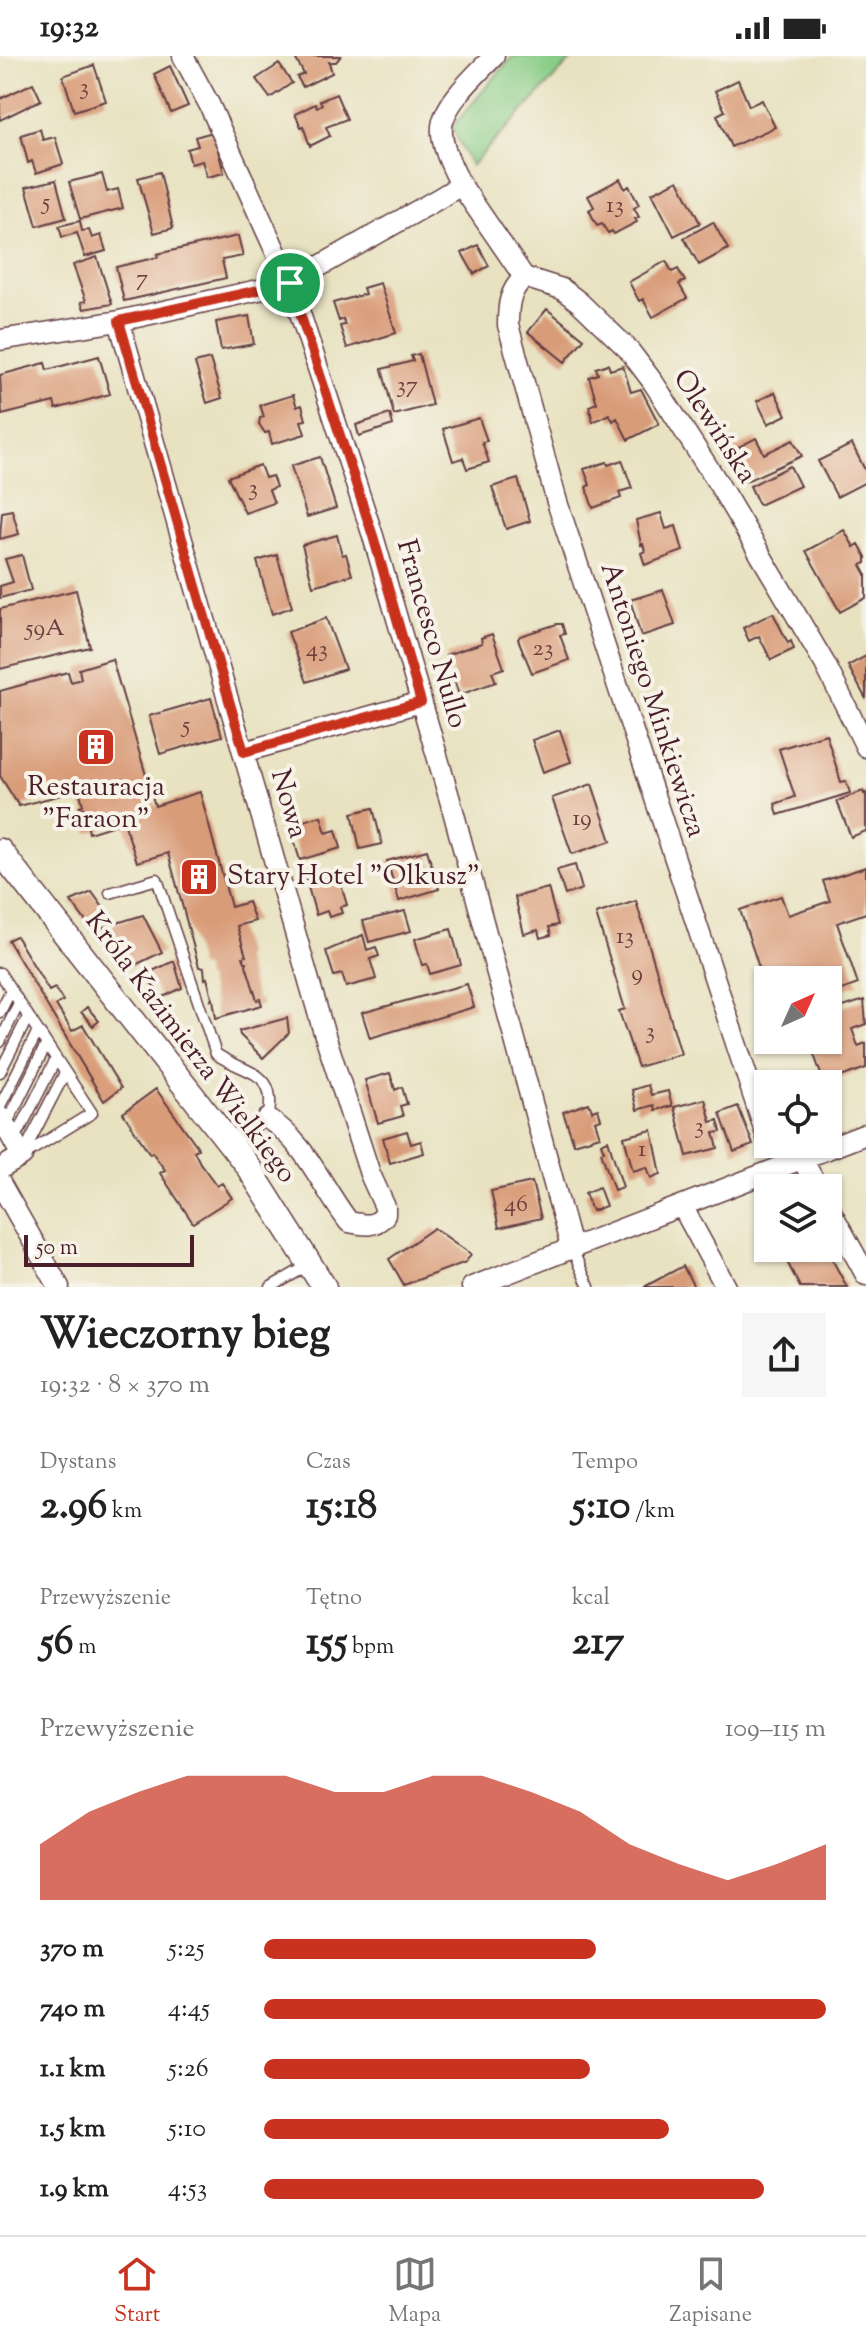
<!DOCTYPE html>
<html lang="pl">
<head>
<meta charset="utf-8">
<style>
	:root { --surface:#fff; --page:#f6f6f6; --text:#222; --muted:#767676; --line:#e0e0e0; --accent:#c8321e }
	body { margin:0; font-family:"Sorts Mill Goudy",serif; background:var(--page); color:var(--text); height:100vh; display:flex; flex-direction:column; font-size:30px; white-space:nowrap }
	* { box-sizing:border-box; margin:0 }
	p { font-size:26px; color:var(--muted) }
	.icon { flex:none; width:44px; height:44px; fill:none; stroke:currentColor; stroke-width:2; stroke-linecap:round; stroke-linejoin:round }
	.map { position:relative; height:1231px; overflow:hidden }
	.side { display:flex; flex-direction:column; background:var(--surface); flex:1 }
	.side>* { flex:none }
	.needle { width:52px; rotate:45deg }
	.controls { position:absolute; left:754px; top:910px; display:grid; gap:16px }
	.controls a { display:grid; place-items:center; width:88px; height:88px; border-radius:0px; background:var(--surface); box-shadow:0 2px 6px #0004; font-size:40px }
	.scale { position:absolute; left:24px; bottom:20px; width:170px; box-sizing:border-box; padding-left:8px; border:4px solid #4a1f2b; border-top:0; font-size:22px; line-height:28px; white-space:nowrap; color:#4a1f2b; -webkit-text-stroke:6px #f7f3e8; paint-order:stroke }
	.pin { position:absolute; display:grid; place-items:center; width:68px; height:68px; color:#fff; margin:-34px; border:4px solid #fff; border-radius:50%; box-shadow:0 2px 8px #0007 }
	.round { display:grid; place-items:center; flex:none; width:84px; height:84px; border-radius:0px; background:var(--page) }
	.summary { display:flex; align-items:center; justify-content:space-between; height:136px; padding:0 40px }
	h1 { font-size:44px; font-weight:700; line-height:60px }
	.figures { display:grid; grid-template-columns:repeat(3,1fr); gap:12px; height:136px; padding:8px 40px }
	.figures div { display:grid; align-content:center }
	.figures b { font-size:40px; font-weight:700 }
	.figures small { font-size:22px; font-weight:400 }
	.figures p { font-size:22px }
	.chart { height:224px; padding:16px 40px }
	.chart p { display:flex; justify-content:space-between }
	.chart svg { width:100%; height:144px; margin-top:8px; fill:var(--accent); opacity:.7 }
	ul { padding:0 40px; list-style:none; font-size:26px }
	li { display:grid; grid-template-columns:128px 96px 1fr; align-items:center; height:60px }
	li i { height:20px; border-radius:10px; background:var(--accent) }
	.status { display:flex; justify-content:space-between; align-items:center; height:56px; padding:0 40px; background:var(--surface); direction:ltr }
	.status svg { height:22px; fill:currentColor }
	.tabs { display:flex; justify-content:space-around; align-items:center; height:112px; border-top:2px solid var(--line); background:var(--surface); font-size:22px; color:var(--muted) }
	.tabs a { display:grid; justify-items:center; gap:4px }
	.tabs .active { color:var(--accent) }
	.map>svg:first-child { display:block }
	.green { fill:#89cd87; stroke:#6a7659; stroke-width:2 }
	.building { fill:#d99c79 }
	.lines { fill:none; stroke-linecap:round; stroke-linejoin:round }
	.service-casing { stroke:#623c42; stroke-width:13 }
	.minor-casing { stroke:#623c42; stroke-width:23 }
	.tertiary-casing { stroke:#623c42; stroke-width:27 }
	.service { stroke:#fff; stroke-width:10 }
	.minor { stroke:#fff; stroke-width:20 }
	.tertiary { stroke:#fff; stroke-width:24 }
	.route-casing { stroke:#fff; stroke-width:16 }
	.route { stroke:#c8321e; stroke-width:10 }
	.labels { text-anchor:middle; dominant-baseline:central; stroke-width:8; stroke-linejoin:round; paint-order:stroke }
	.number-label { font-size:24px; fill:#6e3e3e }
	.street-label { font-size:28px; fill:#4a1f2b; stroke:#f7f3e8 }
	.poi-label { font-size:28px; fill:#4a1f2b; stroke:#f7f3e8 }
</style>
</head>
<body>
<div class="status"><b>19:32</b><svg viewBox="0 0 49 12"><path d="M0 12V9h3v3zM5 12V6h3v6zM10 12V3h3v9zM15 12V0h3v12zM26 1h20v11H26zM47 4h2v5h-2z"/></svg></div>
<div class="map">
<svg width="866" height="1231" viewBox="0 0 866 1231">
	<rect width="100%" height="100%" fill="#f7f3e8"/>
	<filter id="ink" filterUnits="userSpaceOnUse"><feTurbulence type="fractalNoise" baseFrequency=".0125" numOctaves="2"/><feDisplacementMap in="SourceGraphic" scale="16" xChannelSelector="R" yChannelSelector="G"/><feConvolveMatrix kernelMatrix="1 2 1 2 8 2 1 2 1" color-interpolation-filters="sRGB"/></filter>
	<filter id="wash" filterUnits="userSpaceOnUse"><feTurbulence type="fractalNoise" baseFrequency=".006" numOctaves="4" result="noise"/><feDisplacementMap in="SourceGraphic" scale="32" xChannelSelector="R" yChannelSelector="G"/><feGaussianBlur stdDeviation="1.8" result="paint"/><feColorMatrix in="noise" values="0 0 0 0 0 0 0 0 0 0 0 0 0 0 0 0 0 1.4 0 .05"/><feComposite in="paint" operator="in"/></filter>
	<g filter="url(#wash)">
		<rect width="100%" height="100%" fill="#e8e2c1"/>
		<path class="green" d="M513,0h62l-104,110 -19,-39z"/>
		<g id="blocks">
			<path class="building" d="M294,0h47l-5,6h-7l3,11 -29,14 -6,-10 7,-3z
				M279,8l13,19 -22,15 -14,-19z
				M94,9l12,36 -32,10 -11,-35z
				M170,10l18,40 -17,7 -17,-39z
				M738,24l11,26 13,-6 13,27 -44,20 -14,-32 8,-4 -10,-20z
				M33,27l8,17 -41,20v-21z
				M336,38l11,25 -21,8 4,9 -20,10 -7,-20 -2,1 -6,-13 20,-10 2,3 5,-3 -2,-3z
				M40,73l3,11 12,-3 8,27 -27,9 -4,-12 -4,2 -7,-28z
				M213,76l11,41 -17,4 -5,-16 -11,3 -4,-15 11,-3 -3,-9z
				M160,116l13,56 -19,5 -16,-55z
				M102,118l5,18 11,-3 5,19 -43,11 -11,-37z
				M620,123l5,10 4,-3 10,19 -5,3 5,9 -4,2 2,3 -23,12 -2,-3 -4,2 -6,-9 -5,2 -8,-16 5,-3 -6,-11z
				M56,124l10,38 -29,8 -11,-39z
				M678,124l22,43 -26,13 -22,-43z
				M80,165l2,10 7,-1 3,8 9,-3 5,16 -21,6 -8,-24 -15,4 -3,-11z
				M713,166l15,27 -29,16 -15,-27z
				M238,180l5,20 -21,4 4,18 -102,23 -8,-34 42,-10 -1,-3z
				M478,189l11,21 -15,8 -12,-21z
				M97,201l15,47 -28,5 -3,-7 5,-1 -13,-36z
				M666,205l6,11 6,-3 7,12 -6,3 8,14 -34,19 -10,-18 -4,2 -10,-19z
				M380,227l16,50 -49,15 -7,-22 5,-1 -2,-6 -4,2 -6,-18 32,-9 -2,-6z
				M547,253l37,30 -19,23 -37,-30z
				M249,260l5,28 -33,6 -5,-28z
				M419,298l13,51 -38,10 -12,-46 31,-8 -2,-5z
				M99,300l11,38 -54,15 -2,-7 -52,13 -2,-40 45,-12 2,7z
				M210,303l12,39 -15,5 -12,-40z
				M608,308l2,6 13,-4 8,26 10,-3 18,35 -31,16 -11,-22 -4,3 -4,-7 -16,8 -4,-16 8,-3 -8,-26 9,-3 -2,-6z
				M775,336l11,23 -18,9 -11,-23z
				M293,339l4,12 5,-2 4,15 -5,1 4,13 -33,10 -3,-12 -4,1 -6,-9 1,-6 4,-1 -4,-12z
				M390,358l3,11 -34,11 -3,-11z
				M479,362l8,23 -5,1 7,20 -22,7 -4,-11 -10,3 -10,-32z
				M756,382l8,16 29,-14 9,16 -58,26 -15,-30z
				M852,388l14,28v10l-29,15 -19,-36z
				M320,401l16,51 -29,9 -16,-51z
				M622,404l10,28 -13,4 2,6 -28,10 -7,-21 4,-2 -6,-16 23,-7 1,3z
				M260,409l5,13 7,-2 4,11 -7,3 5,13 -29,10 -17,-36z
				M790,410l10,20 -41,19 -9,-19z
				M518,423l12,42 -24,8 -14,-42z
				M12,454l7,24 -19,5 2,-27z
				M661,457l5,16 10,-3 7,25 -38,14 -4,-12 4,-2 -2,-7 -2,1 -5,-25z
				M844,474l10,17 5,-3 7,13v6l-5,2 5,9v24l-26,14 -34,-61z
				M337,479l5,20 4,-1 6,21 -39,11 -11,-41z
				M22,499l9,35 -31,8v-12l13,-4 -8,-23z
				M277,499l15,52 -20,7 -15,-53z
				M76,534l14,57 -90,22v-60z
				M663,534l12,35 -34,11 -11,-36z
				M773,557l15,30 3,-2 3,8 -23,11 -12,-24 -10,5 -6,-13z
				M326,562l19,51 -38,13 -19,-50z
				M557,568h5l3,10 -5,1 9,25 -37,13 -14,-34 2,-3z
				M492,578l12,34 -12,4 4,10 -37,13 -13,-40 36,-12 -1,-5z
				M866,600v43l-18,-33z
				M112,603l43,147 45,-14 31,115 17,-5 7,19 -18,5 9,30 -3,1 2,5h2l-1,3 11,35 3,-1 2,6 -46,13 -3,-19 -2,1 1,-3 -5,-19 -2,1 -1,-11 -5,-1 -31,-114 -31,9 -13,-40 -35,11 -5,-25 -4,-2 3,-1 -3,-12 -4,-2 -57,15 -19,-30v-85l68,-19 3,10 10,-3 -2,-10z
				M211,642l11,38 -62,18 -11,-38z
				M560,674l11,32 -28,10 -11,-32z
				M826,678l15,48 5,-1 4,12 -72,22 -3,-11 20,-7 -16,-48z
				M592,728l19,57 -39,13 -20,-56z
				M863,735l1,3 2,-1v38l-15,6 -14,-36z
				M373,752l9,36 -22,5 -8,-36z
				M321,760l5,17 10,-3 5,18 -41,12 -11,-35z
				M427,794l12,39 -40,12 -12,-40z
				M575,809l7,24 -17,6 -8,-25z
				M866,811v46l-29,10 21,61 -30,11v-15h-18l-1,-4 -11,4h-30l-1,12 -27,-82 41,-14 7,19 42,-14 -7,-20z
				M337,815l10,34 -7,2 2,6 -13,4 -2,-6 -11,4 -10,-35z
				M548,832l10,37 -9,2 2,8 -11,3 -2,-8 -14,4 -9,-37z
				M92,836l18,25 -23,6 -16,-22z
				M636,845l45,153 -43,13 -19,-56 6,-2 -29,-95z
				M405,855l6,20 -42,11 -6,-21z
				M143,859l19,37 -37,18 -31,-40z
				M451,873l10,36 -31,9 -3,-10 -5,1 -7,-26z
				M363,879l4,15 9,-3 3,9 -9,3 6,20 -30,8 -4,-13 -8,2 -8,-25z
				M16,880l33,55 6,-3 8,13 -7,4 16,26 11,-6 38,63 -17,13 -96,-161z
				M174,905l8,27 -21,10 -15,-24z
				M467,928l7,23 -104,31 -8,-25z
				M864,944l2,24 -14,5 6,17 8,-3v25l-42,15 -15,-43h19v-28z
				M87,951l12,14 -6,5 -12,-14z
				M287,962l2,15 -26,25 -23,-23 -1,-4z
				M390,1017l5,17 7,-3 5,17 -7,2 3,10 -25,7 -13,-43z
				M648,1029l3,10 17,-4 4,15 -17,4 -1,-5 -17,5 -5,-20z
				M156,1033l41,57 1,3 -4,2 6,12 17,23 5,-3 10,15 -39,25 -33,-50 5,-3 -13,-18 -2,2 -27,-41z
				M705,1043l6,23 7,-2 3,12 -7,1 4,15 -31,8 -13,-49z
				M589,1047l3,8 6,-2 3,10 -6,2 5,15 -26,8 -11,-32z
				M738,1050l15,39 -19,7 -14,-39z
				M652,1074l9,44 -10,4 -4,-11 -14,4 -9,-34z
				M407,1075l4,13 10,-3 3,12 -34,10 -7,-25z
				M608,1084l15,47 -9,3 -13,-38 3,-1 -3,-8z
				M532,1126l9,36 -42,10 -8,-37z
				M599,1131l7,19 -14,5 -7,-18z
				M434,1172l37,26 -5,8 -62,23 -15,-26z
				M780,1192h46l21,39h-47z
				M683,1210l11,21h-50z"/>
		</g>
	</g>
	<g filter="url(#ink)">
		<use href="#blocks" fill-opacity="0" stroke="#623c42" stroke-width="2"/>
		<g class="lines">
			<defs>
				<path id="service" d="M110,837l47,-14 59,175c31,21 63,16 52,65l-38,23
					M0,917l92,140 -70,43
					M0,956l11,-22
					M0,986l19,-39
					M0,1016l28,-55
					M0,1050l38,-75
					M6,1069l40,-80
					M14,1085l42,-82
					M22,1100l43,-83
					M571,1191l18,40
					M271,1231l38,-22"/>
				<path id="minor" d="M183,0l26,48 81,179 83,253 79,271 119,440
					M461,129l63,92 38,12 17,13 49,47 25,33 65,101 107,181 41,83
					M524,221c-15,15 -16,28 -16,48l49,177 211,638
					M119,265l203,705 48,148 15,33v8c-11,13 -21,10 -36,7 -27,-34 -43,-80 -81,-103
					M0,284l119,-19 171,-38 148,-84 23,-14c-8,-16 -21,-40 -19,-59 3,-24 36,-53 52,-70
					M244,696l177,-50
					M0,1060l22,40 -22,13
					M802,1103l16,29
					M0,1127l59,104
					M682,1150l44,81
					M828,1150l38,69
					M472,1231l394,-153"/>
				<path id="tertiary" d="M0,795l247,314 77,122"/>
			</defs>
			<use href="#service" class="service-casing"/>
			<use href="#minor" class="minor-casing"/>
			<use href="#tertiary" class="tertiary-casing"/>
			<use href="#service" class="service"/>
			<use href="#minor" class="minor"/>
			<use href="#tertiary" class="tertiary"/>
		</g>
	</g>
	<g class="lines" filter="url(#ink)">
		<defs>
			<path id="route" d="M290,227l83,253 48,166 -177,50 -125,-431z"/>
		</defs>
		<use href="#route" class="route-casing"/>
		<use href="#route" class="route"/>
	</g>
	<defs>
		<symbol id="building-square" viewBox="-11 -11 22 22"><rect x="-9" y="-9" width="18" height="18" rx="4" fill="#c8321e" stroke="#f7f3e8"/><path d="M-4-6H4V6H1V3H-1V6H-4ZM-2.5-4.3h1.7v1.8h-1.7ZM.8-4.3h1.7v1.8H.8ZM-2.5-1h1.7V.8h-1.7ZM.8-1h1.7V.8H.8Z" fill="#fff"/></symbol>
	</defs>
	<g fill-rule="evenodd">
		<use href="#building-square" x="74" y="669" width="44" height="44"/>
		<use href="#building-square" x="177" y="799" width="44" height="44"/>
	</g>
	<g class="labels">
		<g class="number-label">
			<text x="84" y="32">3</text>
			<text x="46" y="147">5</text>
			<text x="615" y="150">13</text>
			<text x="142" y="223">7</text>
			<text x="407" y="330">37</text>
			<text x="253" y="433">3</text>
			<text x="45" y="573">59A</text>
			<text x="543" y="593">23</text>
			<text x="317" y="594">43</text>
			<text x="186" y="670">5</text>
			<text x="582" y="763">19</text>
			<text x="625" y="881">13</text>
			<text x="637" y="918">9</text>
			<text x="650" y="976">3</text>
			<text x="699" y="1071">3</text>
			<text x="642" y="1094">1</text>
			<text x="516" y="1149">46</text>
		</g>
		<g class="street-label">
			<text transform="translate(714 371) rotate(57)">Olewińska</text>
			<text transform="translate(431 578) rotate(74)">Francesco Nullo</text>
			<text transform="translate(652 644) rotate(72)">Antoniego Minkiewicza</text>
			<text transform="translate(288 748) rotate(74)">Nowa</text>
			<text transform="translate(190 992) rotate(53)">Króla Kazimierza Wielkiego</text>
		</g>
		<g class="poi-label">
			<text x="96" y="732">Restauracja<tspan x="96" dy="32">"Faraon"</tspan></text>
			<text x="227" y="821" text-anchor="start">Stary Hotel "Olkusz"</text>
		</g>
	</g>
</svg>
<div class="controls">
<a><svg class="needle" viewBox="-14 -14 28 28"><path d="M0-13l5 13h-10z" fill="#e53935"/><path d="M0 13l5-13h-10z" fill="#767676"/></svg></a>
<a><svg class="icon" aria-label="locate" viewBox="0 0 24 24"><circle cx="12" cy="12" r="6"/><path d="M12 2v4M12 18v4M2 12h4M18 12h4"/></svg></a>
<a><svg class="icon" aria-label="layers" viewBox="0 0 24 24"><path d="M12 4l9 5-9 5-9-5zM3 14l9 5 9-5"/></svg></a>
</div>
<div class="scale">50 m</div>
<div class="pin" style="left:290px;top:227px;background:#1e9e55"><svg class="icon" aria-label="arrive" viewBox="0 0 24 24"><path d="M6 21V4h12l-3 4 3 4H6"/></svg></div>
</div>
<section class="side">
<div class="summary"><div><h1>Wieczorny bieg</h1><p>19:32 · 8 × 370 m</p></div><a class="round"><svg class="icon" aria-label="share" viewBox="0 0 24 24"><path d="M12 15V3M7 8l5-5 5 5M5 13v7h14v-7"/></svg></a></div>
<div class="figures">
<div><p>Dystans</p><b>2.96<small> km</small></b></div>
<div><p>Czas</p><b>15:18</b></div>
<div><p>Tempo</p><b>5:10<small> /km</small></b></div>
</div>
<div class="figures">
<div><p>Przewyższenie</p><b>56<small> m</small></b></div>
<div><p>Tętno</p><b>155<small> bpm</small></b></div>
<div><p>kcal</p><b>217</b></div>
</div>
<div class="chart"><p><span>Przewyższenie</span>109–115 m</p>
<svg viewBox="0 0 160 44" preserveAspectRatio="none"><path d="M0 44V27L10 17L20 11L30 6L40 6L50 6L60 11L70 11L80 6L90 6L100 11L110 17L120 27L130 33L140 38L150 33L160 27V44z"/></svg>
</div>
<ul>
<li><b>370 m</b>5:25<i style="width:59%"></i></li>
<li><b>740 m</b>4:45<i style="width:100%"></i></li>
<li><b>1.1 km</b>5:26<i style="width:58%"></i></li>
<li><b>1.5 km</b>5:10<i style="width:72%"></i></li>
<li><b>1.9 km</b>4:53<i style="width:89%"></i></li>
</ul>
</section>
<nav class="tabs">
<a class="active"><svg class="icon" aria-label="home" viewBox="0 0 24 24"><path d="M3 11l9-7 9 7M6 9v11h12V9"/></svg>Start</a>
<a><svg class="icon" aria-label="map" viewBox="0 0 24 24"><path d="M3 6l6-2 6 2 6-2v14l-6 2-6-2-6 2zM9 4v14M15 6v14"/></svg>Mapa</a>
<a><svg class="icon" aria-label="saved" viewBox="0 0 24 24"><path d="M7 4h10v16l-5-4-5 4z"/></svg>Zapisane</a>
</nav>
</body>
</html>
